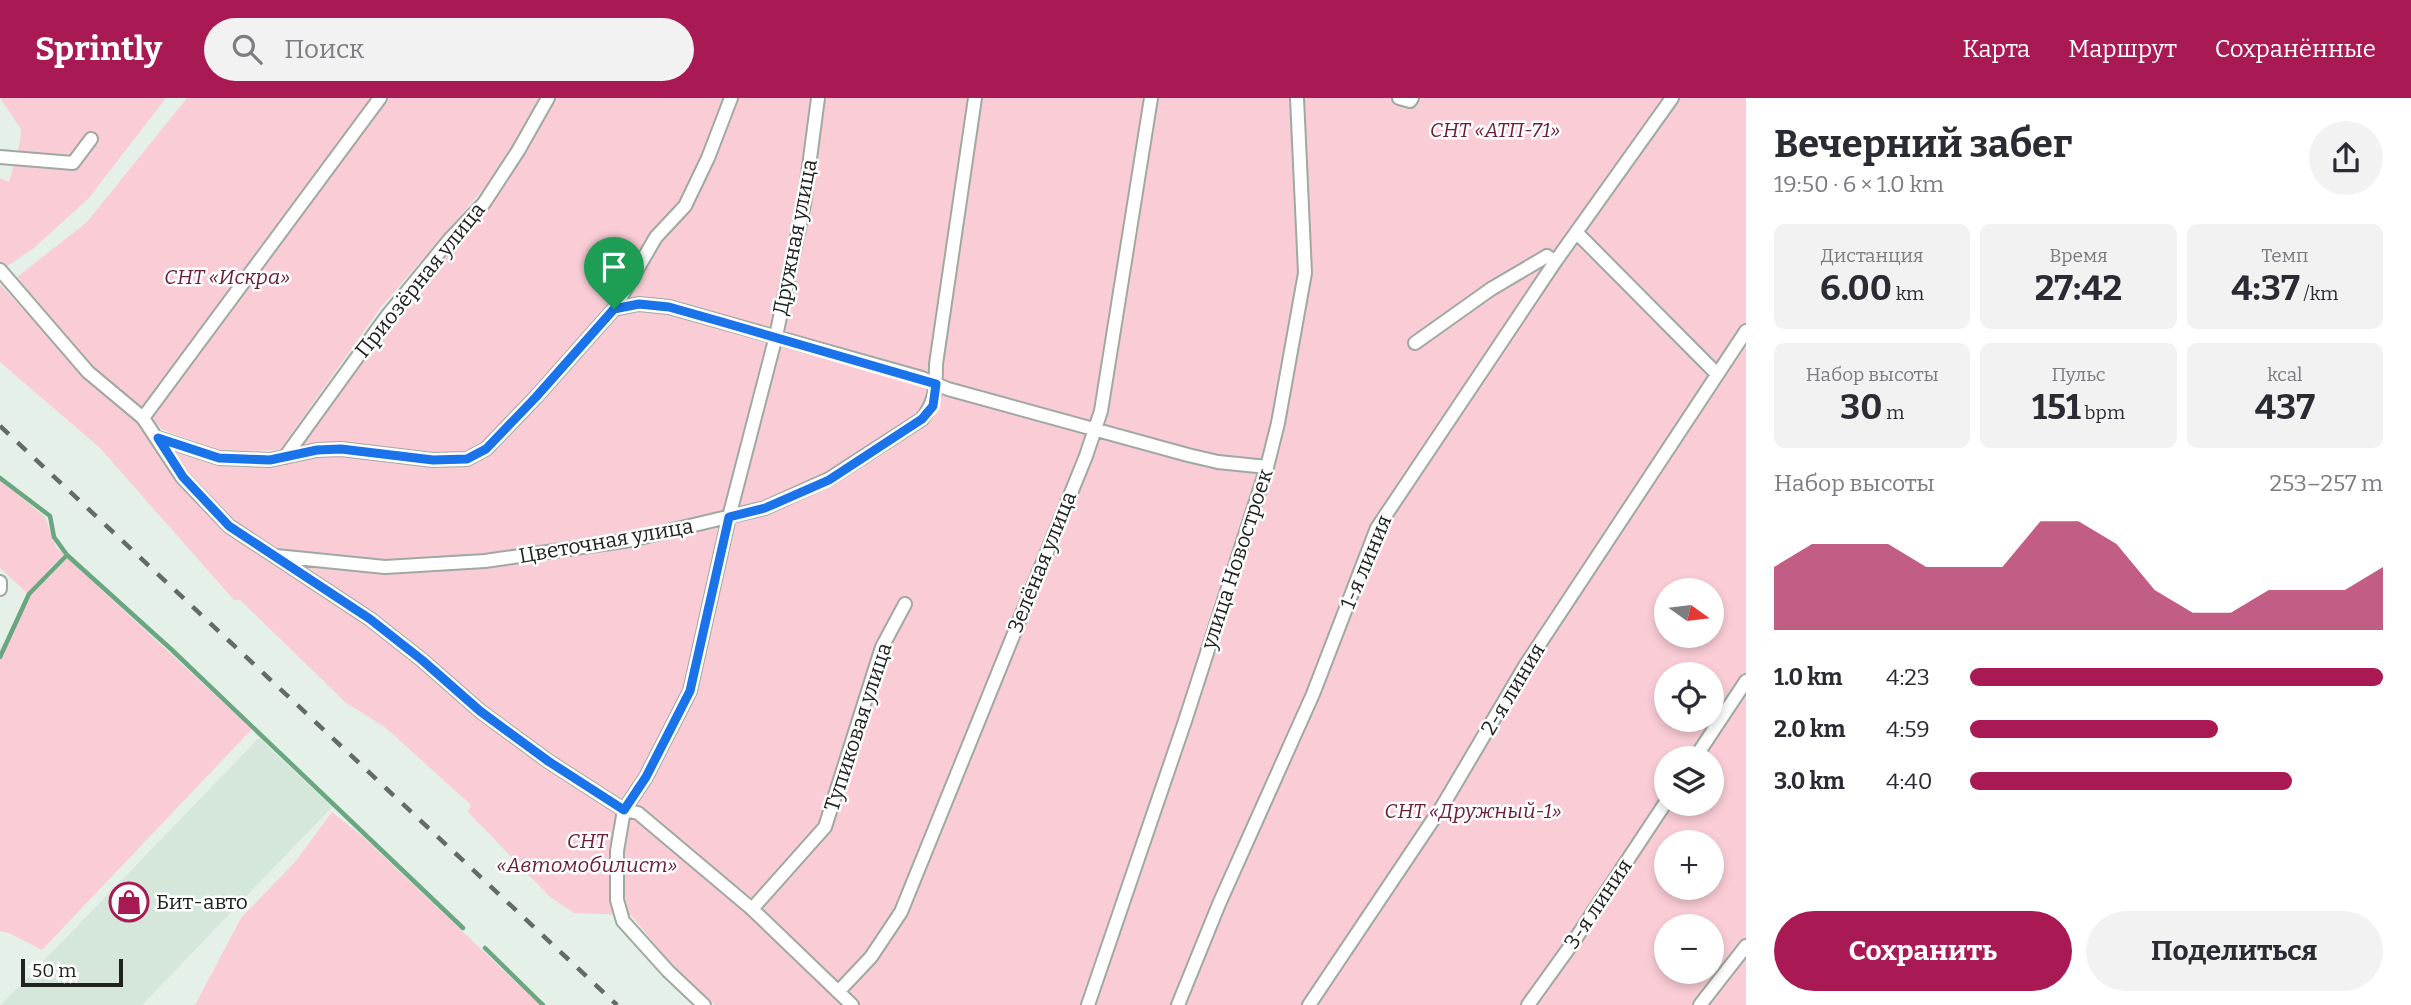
<!DOCTYPE html>
<html lang="ru">
<head>
<meta charset="utf-8">
<style>
	:root { --surface:#fff; --page:#f2f2f3; --text:#2b2b33; --muted:#7c7c81; --accent:#a91953 }
	body { margin:0; font-family:Bitter,serif; background:var(--page); color:var(--text); height:100vh; display:flex; flex-direction:column; font-size:26px; white-space:nowrap }
	* { box-sizing:border-box; margin:0 }
	p { font-size:23px; color:var(--muted) }
	.icon { flex:none; width:38px; height:38px; fill:none; stroke:currentColor; stroke-width:2; stroke-linecap:round; stroke-linejoin:round }
	.map { position:relative; flex:1; overflow:hidden }
	.details { display:flex; flex-direction:column; background:var(--surface); width:665px }
	.details>* { flex:none }
	.needle { width:46px; rotate:104deg }
	.controls { position:absolute; left:1654px; top:480px; display:grid; gap:14px }
	.controls a { display:grid; place-items:center; width:70px; height:70px; border-radius:50%; background:var(--surface); box-shadow:0 4px 10px #0003; font-size:35px }
	.scale { position:absolute; left:21px; bottom:18px; width:102px; box-sizing:border-box; padding-left:7px; border:4px solid #202421; border-top:0; font-size:19px; line-height:24px; white-space:nowrap; color:#202421; -webkit-text-stroke:5px #fff; paint-order:stroke }
	.pin { position:absolute; display:grid; place-items:center; width:60px; height:60px; color:#fff; margin:-72px -30px; border-radius:50% 50% 50% 0; rotate:-45deg; box-shadow:0 0 7px #0007 }
	.pin .icon { rotate:45deg }
	.round { display:grid; place-items:center; flex:none; width:74px; height:74px; border-radius:37px; background:var(--page) }
	.head { display:flex; align-items:center; justify-content:space-between; height:119px; padding:0 28px }
	h1 { font-size:38px; font-weight:700; line-height:52px }
	.metrics { display:grid; grid-template-columns:repeat(3,1fr); gap:10px; height:119px; padding:7px 28px }
	.metrics div { display:grid; align-content:center; border-radius:10px; background:var(--page); text-align:center }
	.metrics b { font-size:35px; font-weight:700 }
	.metrics small { font-size:19px; font-weight:400 }
	.metrics p { font-size:19px }
	.chart { height:196px; padding:14px 28px }
	.chart p { display:flex; justify-content:space-between }
	.chart svg { width:100%; height:126px; margin-top:7px; fill:var(--accent); opacity:.7 }
	.cta { display:flex; gap:14px; margin-top:auto; padding:14px 28px }
	.cta a { flex:1; height:80px; border-radius:42px; background:var(--accent); color:#fff; font-size:28px; font-weight:700; line-height:80px; text-align:center }
	.cta a+a { background:var(--page); color:var(--text) }
	ul { padding:0 28px; list-style:none; font-size:23px }
	li { display:grid; grid-template-columns:112px 84px 1fr; align-items:center; height:52px }
	li i { height:18px; border-radius:9px; background:var(--accent) }
	header { display:flex; align-items:center; gap:42px; box-sizing:border-box; height:98px; padding:0 35px; background:var(--accent); color:#fff }
	header strong { font-size:33px }
	nav { display:flex; gap:38px; margin-inline-start:auto; font-size:24px }
	.search { width:490px; height:63px; background:var(--page); display:flex; align-items:center; gap:18px; box-sizing:border-box; padding:0 24px; border-radius:38px; color:var(--muted); font-size:26px }
	main { display:flex; flex:1; min-height:0 }
	.map>svg:first-child { display:block }
	.built { fill:#d5e7da }
	.green { fill:#facdd6; fill-rule:evenodd }
	.lines { fill:none; stroke-linecap:round; stroke-linejoin:round }
	.stream { stroke:#6aa680; stroke-width:4.5 }
	.minor-casing { stroke:#9fa9a2; stroke-width:16 }
	.minor { stroke:#fff; stroke-width:12 }
	.rail { stroke:#646a65; stroke-width:4.5; stroke-dasharray:12 12; stroke-linecap:butt }
	.route-casing { stroke:#fff; stroke-width:14 }
	.route { stroke:#1a73e8; stroke-width:9 }
	.labels { text-anchor:middle; dominant-baseline:central; stroke-width:5; stroke-linejoin:round; paint-order:stroke }
	.park-label { font-size:21px; font-style:italic; fill:#6d1d38; stroke:#fff }
	.street-label { font-size:21px; fill:#202421; stroke:#fff }
	.poi-label { font-size:21px; fill:#202421; stroke:#fff; text-anchor:start }
</style>
</head>
<body>
<header>
<strong>Sprintly</strong>
<div class="search"><svg class="icon" aria-label="search" viewBox="0 0 24 24"><circle cx="10" cy="10" r="6"/><path d="M15 15l6 6"/></svg>Поиск</div>
<nav><a>Карта</a><a>Маршрут</a><a>Сохранённые</a></nav>
</header>
<main>
<div class="map">
<svg width="1746" height="907" viewBox="0 0 1746 907">
	<rect width="100%" height="100%" fill="#e5f0e8"/>
	<path class="built" d="M259,640l73,69 -190,198h-141z"/>
	<path class="green" d="M0,0h166l-78,101 -54,49 -34,23v-93l9,4 11,-40 1,-13z
		M187,0h352l-33,65 -125,144 -101,143 -56,2 -61,-22 -68,-61 -78,-92 70,-55z
		M548,0h1198v907h-894l-113,-101 104,101h-128l-49,-47 -35,-43 -57,-2 -24,-16 -82,-85 3,-7 -85,-77 -41,-26 -105,-102h-6l-134,-152 -100,-86v-78l90,98 53,46 66,86 49,41h13l-42,-29 -71,-88 61,20 66,-1 102,-141 97,-113zM1666,492h46v45h-46zM1666,576h46v45h-46zM1666,660h46v45h-46zM1666,744h46v45h-46zM1666,828h46v45h-46z
		M0,382l45,37 11,30 8,7 -37,39 -27,-25z
		M67,460l185,171 -210,221 -33,-17 -9,-2v-271l31,-65z
		M332,714l30,24 178,169h-345l46,-87 54,-56z"/>
	<g class="lines">
		<path class="stream" d="M0,380l50,38 4,21 13,18 105,95 291,278
			M0,559l29,-63 38,-39
			M485,850l58,57"/>
		<defs>
			<path id="minor" d="M1399,0l11,3 2,-3
				M0,59l73,6 18,-24
				M1577,135l140,141
				M1555,164l117,-164
				M0,172l88,102 55,46 39,59 47,49 141,93 52,41 58,51 68,50 76,49 14,3 114,96 100,96
				M614,211l25,-5 30,3 253,71 26,11 240,66 30,7 49,5
				M143,320l237,-320
				M158,340l61,20 51,2 47,-10 24,-1 92,11 34,-1 19,-10 50,-52 78,-88 42,-72 29,-31 23,-48 23,-60
				M285,359l102,-141 63,-77 34,-36 34,-52 30,-53
				M276,458l109,11 100,-6 146,-21 134,-32 64,-29 93,-60c14,-18 14,-32 14,-55l39,-266
				M0,484v7
				M1695,660l51,-77
				M752,811l73,-82 57,-180 23,-43
				M838,894l33,-35 30,-45 185,-456 15,-45 50,-313
				M704,907l-36,-34 -45,-50 -6,-21v-49l7,-41 22,-33 44,-86 39,-174 47,-181 28,-132 14,-106
				M1088,907l97,-284 82,-254 11,-44 27,-150 -8,-175
				M1178,907l41,-101 94,-210 64,-166 178,-266 -8,-6 -56,33 -76,54
				M1309,907l134,-200 82,-139 221,-335
				M1528,907l46,-64 92,-139
				M1700,907l46,-59"/>
		</defs>
		<use href="#minor" class="minor-casing"/>
		<use href="#minor" class="minor"/>
		<path class="rail" d="M0,328l617,579"/>
	</g>
	<g class="lines">
		<defs>
			<path id="route" d="M639,206l30,3 53,15 214,62 -3,22 -11,13 -93,61 -64,28 -36,9 -39,174 -44,86 -22,33 -76,-49 -68,-50 -58,-51 -52,-41 -141,-93 -46,-49 -25,-39 61,20 51,2 47,-10 24,-1 92,11 34,-1 19,-10 50,-52 78,-88z"/>
		</defs>
		<use href="#route" class="route-casing"/>
		<use href="#route" class="route"/>
	</g>
	<defs>
		<symbol id="shop-ring" viewBox="-11 -11 22 22"><circle r="9.5" fill="#fff" stroke="#a91953" stroke-width="1.5"/><path d="M-5-2.5h2.3a2.7 3.5 0 0 1 5.4 0H5L5.5 6h-11ZM-1.5-2.5h3a1.5 2.3 0 0 0-3 0Z" fill="#a91953"/></symbol>
	</defs>
	<g fill-rule="evenodd">
		<use href="#shop-ring" x="107" y="782" width="44" height="44"/>
	</g>
	<g class="labels">
		<g class="park-label">
			<text x="1495" y="32">СНТ «АТП-71»</text>
			<text x="227" y="179">СНТ «Искра»</text>
			<text x="1473" y="713">СНТ «Дружный-1»</text>
			<text x="587" y="743">СНТ<tspan x="587" dy="24">«Автомобилист»</tspan></text>
		</g>
		<g class="street-label">
			<text transform="translate(795 139) rotate(-79)">Дружная улица</text>
			<text transform="translate(420 182) rotate(-51)">Приозёрная улица</text>
			<text transform="translate(606 443) rotate(-10)">Цветочная улица</text>
			<text transform="translate(1237 461) rotate(-72)">улица Новостроек</text>
			<text transform="translate(1042 464) rotate(-68)">Зелёная улица</text>
			<text transform="translate(1366 464) rotate(-67)">1-я линия</text>
			<text transform="translate(1513 591) rotate(-59)">2-я линия</text>
			<text transform="translate(858 629) rotate(-72)">Тупиковая улица</text>
			<text transform="translate(1598 806) rotate(-56)">3-я линия</text>
		</g>
		<g class="poi-label">
			<text x="156" y="804">Бит-авто</text>
		</g>
	</g>
</svg>
<div class="controls">
<a><svg class="needle" viewBox="-14 -14 28 28"><path d="M0-13l5 13h-10z" fill="#e53935"/><path d="M0 13l5-13h-10z" fill="#7c7c81"/></svg></a>
<a><svg class="icon" aria-label="locate" viewBox="0 0 24 24"><circle cx="12" cy="12" r="6"/><path d="M12 2v4M12 18v4M2 12h4M18 12h4"/></svg></a>
<a><svg class="icon" aria-label="layers" viewBox="0 0 24 24"><path d="M12 4l9 5-9 5-9-5zM3 14l9 5 9-5"/></svg></a>
<a>+</a>
<a>−</a>
</div>
<div class="scale">50 m</div>
<div class="pin" style="left:614px;top:211px;background:#1e9e55"><svg class="icon" aria-label="arrive" viewBox="0 0 24 24"><path d="M6 21V4h12l-3 4 3 4H6"/></svg></div>
</div>
<section class="details">
<div class="head"><div><h1>Вечерний забег</h1><p>19:50 · 6 × 1.0 km</p></div><a class="round"><svg class="icon" aria-label="share" viewBox="0 0 24 24"><path d="M12 15V3M7 8l5-5 5 5M5 13v7h14v-7"/></svg></a></div>
<div class="metrics">
<div><p>Дистанция</p><b>6.00<small> km</small></b></div>
<div><p>Время</p><b>27:42</b></div>
<div><p>Темп</p><b>4:37<small> /km</small></b></div>
</div>
<div class="metrics">
<div><p>Набор высоты</p><b>30<small> m</small></b></div>
<div><p>Пульс</p><b>151<small> bpm</small></b></div>
<div><p>kcal</p><b>437</b></div>
</div>
<div class="chart"><p><span>Набор высоты</span>253–257 m</p>
<svg viewBox="0 0 160 44" preserveAspectRatio="none"><path d="M0 44V22L10 14L20 14L30 14L40 22L50 22L60 22L70 6L80 6L90 14L100 30L110 38L120 38L130 30L140 30L150 30L160 22V44z"/></svg>
</div>
<ul>
<li><b>1.0 km</b>4:23<i style="width:100%"></i></li>
<li><b>2.0 km</b>4:59<i style="width:60%"></i></li>
<li><b>3.0 km</b>4:40<i style="width:78%"></i></li>
</ul>
<div class="cta"><a>Сохранить</a><a>Поделиться</a></div>
</section>
</main>
</body>
</html>
